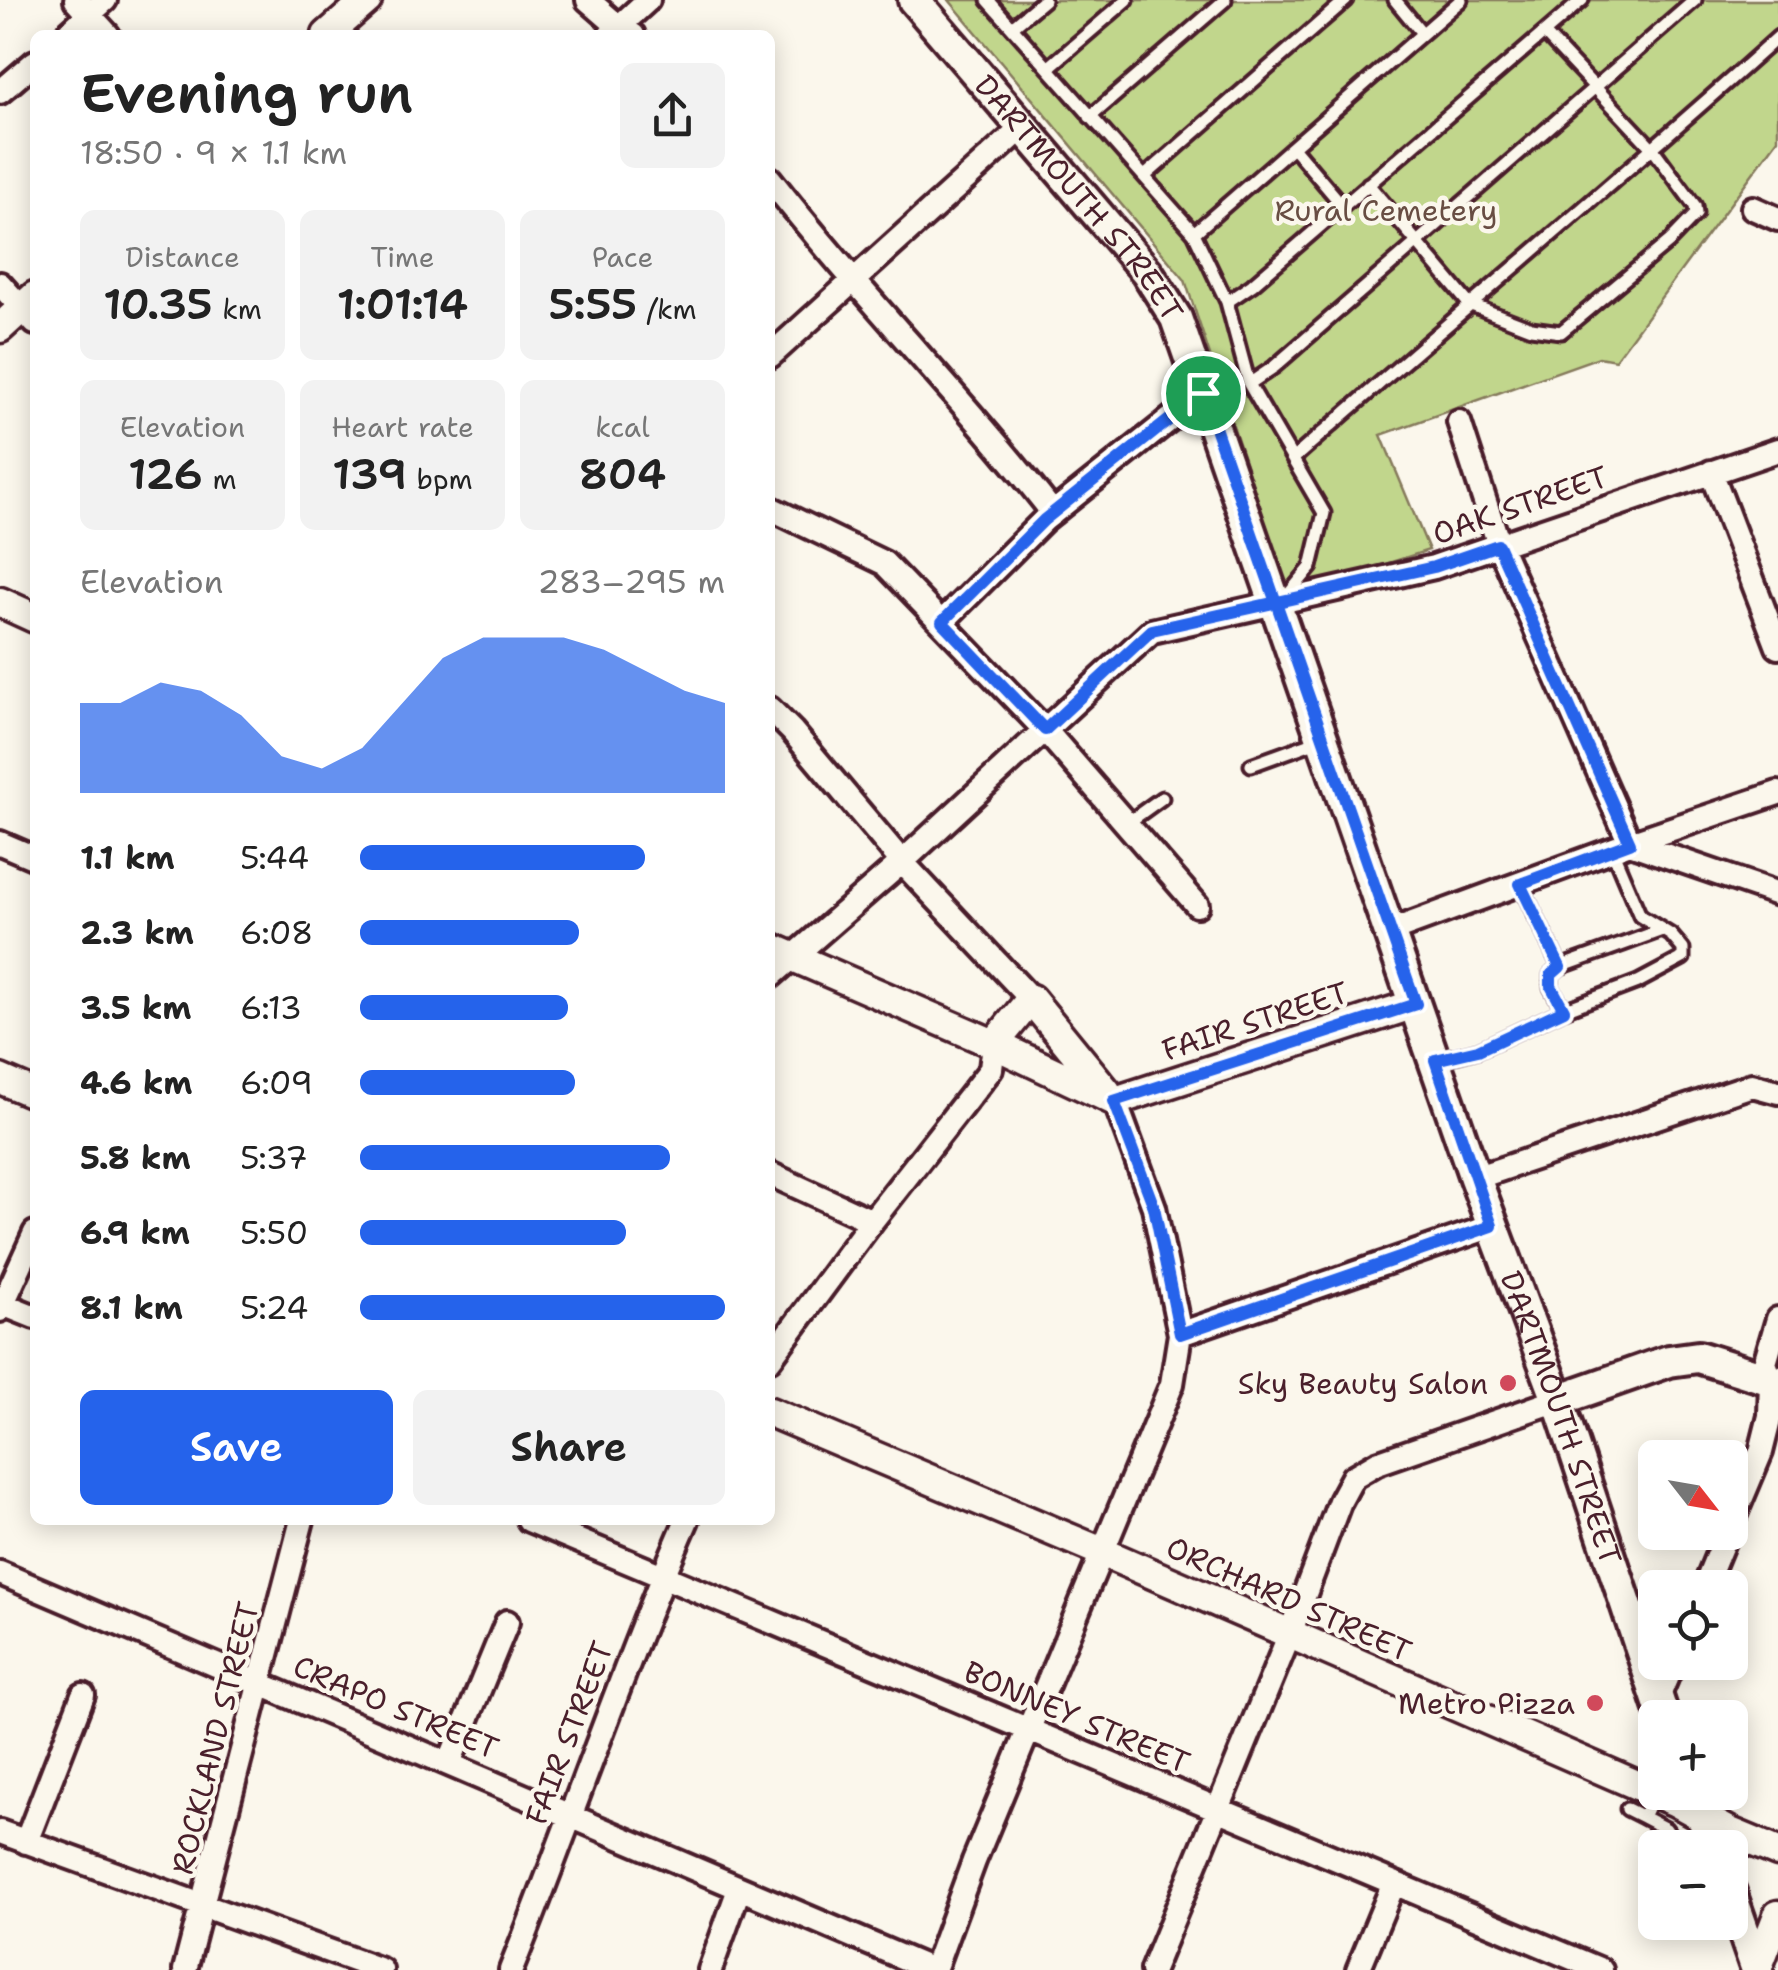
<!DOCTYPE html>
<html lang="en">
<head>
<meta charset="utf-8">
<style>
	:root { --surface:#fff; --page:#f2f2f2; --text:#222; --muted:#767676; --accent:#2563eb }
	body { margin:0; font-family:"Shantell Sans",sans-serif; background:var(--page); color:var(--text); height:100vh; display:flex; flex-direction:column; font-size:38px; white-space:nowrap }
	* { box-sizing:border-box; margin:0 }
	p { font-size:32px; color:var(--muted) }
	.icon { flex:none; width:55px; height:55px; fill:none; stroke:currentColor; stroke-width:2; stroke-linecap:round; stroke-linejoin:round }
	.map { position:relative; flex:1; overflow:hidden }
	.details { position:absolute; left:30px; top:30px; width:745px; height:1495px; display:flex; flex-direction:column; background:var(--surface); border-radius:15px; box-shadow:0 5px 25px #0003 }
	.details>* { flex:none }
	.needle { width:65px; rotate:121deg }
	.tools { position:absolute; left:1638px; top:1440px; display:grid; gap:20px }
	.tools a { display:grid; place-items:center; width:110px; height:110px; border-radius:15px; background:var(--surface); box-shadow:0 5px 25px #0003; font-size:50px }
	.pin { position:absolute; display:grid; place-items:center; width:85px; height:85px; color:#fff; margin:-42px; border:5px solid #fff; border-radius:50%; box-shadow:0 2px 10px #0007 }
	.round { display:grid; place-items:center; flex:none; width:105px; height:105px; border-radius:15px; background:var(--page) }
	.summary { display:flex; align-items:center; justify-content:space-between; height:170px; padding:0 50px }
	h1 { font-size:55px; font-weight:600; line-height:75px }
	.metrics { display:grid; grid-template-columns:repeat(3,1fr); gap:15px; height:170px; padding:10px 50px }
	.metrics div { display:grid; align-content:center; border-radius:15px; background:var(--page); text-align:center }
	.metrics b { font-size:42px; font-weight:600 }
	.metrics small { font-size:28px; font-weight:400 }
	.metrics p { font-size:28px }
	.chart { height:280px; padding:20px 50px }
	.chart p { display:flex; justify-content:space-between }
	.chart svg { width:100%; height:180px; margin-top:10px; fill:var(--accent); opacity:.7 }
	.primary-button { display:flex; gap:20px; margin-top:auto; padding:20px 50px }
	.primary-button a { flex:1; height:115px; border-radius:15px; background:var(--accent); color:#fff; font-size:40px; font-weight:600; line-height:115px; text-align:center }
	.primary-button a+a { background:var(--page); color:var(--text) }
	ul { padding:0 50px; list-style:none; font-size:32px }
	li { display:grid; grid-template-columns:160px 120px 1fr; align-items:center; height:75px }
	li i { height:25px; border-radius:12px; background:var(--accent) }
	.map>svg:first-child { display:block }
	.green { fill:#c1d68c; stroke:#867a5c; stroke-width:2.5 }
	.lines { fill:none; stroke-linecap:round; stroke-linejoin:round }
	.service-casing { stroke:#4a1f2b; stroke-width:19 }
	.minor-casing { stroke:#4a1f2b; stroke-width:30 }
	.tertiary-casing { stroke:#4a1f2b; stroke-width:35 }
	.secondary-casing { stroke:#4a1f2b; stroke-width:38 }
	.service { stroke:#fbf7ec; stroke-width:11 }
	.minor { stroke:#fbf7ec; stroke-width:22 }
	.tertiary { stroke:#fbf7ec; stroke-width:28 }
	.secondary { stroke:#fbf7ec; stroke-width:30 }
	.route-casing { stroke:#fff; stroke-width:20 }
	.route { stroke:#2563eb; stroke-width:12 }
	.poi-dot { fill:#d1495b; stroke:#fbf7ec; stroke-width:4 }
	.labels { text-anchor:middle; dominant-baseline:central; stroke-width:9; stroke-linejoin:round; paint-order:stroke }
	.street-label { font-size:30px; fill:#4a1f2b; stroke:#fbf7ec }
	.park-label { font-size:30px; fill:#684d43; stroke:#fbf7ec }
	.poi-label { font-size:30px; fill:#4a1f2b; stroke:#fbf7ec; text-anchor:end }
</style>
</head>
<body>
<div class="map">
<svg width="1778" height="1970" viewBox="0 0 1778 1970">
	<rect width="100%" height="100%" fill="#fbf7ec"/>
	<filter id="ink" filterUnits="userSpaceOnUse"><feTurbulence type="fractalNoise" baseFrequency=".01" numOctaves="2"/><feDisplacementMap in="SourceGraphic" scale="20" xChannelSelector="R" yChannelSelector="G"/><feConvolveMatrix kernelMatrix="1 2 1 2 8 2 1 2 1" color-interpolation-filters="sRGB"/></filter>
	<g filter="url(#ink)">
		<path class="green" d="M949,0h829v139l-163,221 -16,-3 -218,78 48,115 -140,45 -104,-315z"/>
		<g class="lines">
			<defs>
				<path id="service" d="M988,0l206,233 33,69 22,82 75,129 -13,54 -24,29
					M1395,0l27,33
					M1012,27l32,-27
					M1048,68l79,-68
					M1090,117l135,-117
					M1293,147l49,58
					M1146,175l200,-175
					M1368,184l101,120 62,24 30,4 109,-91 26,-27 -1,-8 -42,-57 -109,-116
					M1194,233l267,-233
					M1227,302l25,-17 330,-285
					M1249,384l25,-17 421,-367
					M1294,458c160,-141 325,-278 484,-421
					M1251,765l69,-25
					M1126,824l36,-26
					M1520,884l40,83 102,-37
					M1560,967l-9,8v12l13,23
					M1435,1061l43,-11 86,-40 74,-28 45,-24v-9l-12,-14 -31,-19 -28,-66
					M1654,1793l-11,24 23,12 13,19
					M1627,1809l16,8"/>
				<path id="minor" d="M76,0l32,35
					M588,0l31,27 14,8
					M66,35l39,-35
					M610,35l38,-35
					M0,92l35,-30
					M770,179c90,115 193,219 283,334
					M1753,208l25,11
					M0,284l35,39
					M770,356l252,-228
					M1459,422l40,123 131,298 148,51
					M1711,472l67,175
					M770,508l114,55 161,167 152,175
					M942,622l102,-102 159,-127
					M770,709l22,22 110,131 129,137
					M0,843l35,15
					M1391,931l239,-88 148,-50
					M770,977l132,-115 250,-231 282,-64 344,-117
					M770,1174l102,47
					M1475,1178l277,-93 26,7
					M0,1303l35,14
					M0,1310l35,-77
					M1180,1334l312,-108
					M770,1359l102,-138 119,-152 3,-25
					M529,1520l1072,450
					M1730,1526l31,-74 9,-36 1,-37 -6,-16 13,-44
					M0,1573l932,397
					M1704,1588l23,-56
					M1657,1700l16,-38
					M449,1763l58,-141
					M0,1832l381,138
					M26,1842l57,-147
					M185,1970l117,-450
					M511,1970c60,-149 112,-304 176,-450
					M710,1970l29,-81
					M934,1970l40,-109 198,-477 8,-50 -26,-127 -39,-106
					M1152,1970l137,-334 51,-135 13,-24 24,-14 181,-63
					M1358,1970l36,-87"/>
				<path id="tertiary" d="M327,35l40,-35
					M0,328l35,-32
					M0,602l35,16
					M770,947l224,97 121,57 300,-97
					M994,1044l37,-45 76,93
					M0,1079l35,15
					M770,1412l332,140 574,250 54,30 48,20
					M1757,1969l21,-54"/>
				<g id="secondary">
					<path id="s1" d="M914,0l233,272 29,46 299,860 83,222 106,318"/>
					<path d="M1558,1400l111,-39 29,-4 80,25"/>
					<path d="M1694,1792l20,56"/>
					<path d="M1730,1892l27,78"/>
				</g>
			</defs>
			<use href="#service" class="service-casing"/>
			<use href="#minor" class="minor-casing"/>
			<use href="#tertiary" class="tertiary-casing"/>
			<use href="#secondary" class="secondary-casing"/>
			<use href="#service" class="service"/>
			<use href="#minor" class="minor"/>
			<use href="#tertiary" class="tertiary"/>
			<use href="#secondary" class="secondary"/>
		</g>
	</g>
	<g class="lines" filter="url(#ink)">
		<defs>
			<path id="route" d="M1203,393l213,611 -302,97 40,106 26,127 312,-108 -57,-166 43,-10 86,-40 -13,-24v-11l9,-8 -40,-83 110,-41 -132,-298 -64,22 -282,63 -107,100 -103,-108 102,-102 159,-127"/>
		</defs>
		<use href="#route" class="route-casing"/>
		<use href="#route" class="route"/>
	</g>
	<g class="poi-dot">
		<circle cx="1508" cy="1383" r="10"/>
		<circle cx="1595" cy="1703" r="10"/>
	</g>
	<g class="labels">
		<g class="street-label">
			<text stroke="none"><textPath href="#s1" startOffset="258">DARTMOUTH STREET</textPath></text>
			<text transform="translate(1520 505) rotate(-19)">OAK STREET</text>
			<text transform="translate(1255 1021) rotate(-18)">FAIR STREET</text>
			<text stroke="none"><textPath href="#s1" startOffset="1578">DARTMOUTH STREET</textPath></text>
			<text transform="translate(1289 1599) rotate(24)">ORCHARD STREET</text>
			<text transform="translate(396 1707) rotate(23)">CRAPO STREET</text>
			<text transform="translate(1077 1717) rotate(23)">BONNEY STREET</text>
			<text transform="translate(569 1733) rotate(-69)">FAIR STREET</text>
			<text transform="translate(215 1738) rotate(-76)">ROCKLAND STREET</text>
		</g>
		<g class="park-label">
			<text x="1386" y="210">Rural Cemetery</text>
		</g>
		<g class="poi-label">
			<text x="1488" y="1383">Sky Beauty Salon</text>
			<text x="1575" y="1703">Metro Pizza</text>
		</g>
	</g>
</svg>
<div class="tools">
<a><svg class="needle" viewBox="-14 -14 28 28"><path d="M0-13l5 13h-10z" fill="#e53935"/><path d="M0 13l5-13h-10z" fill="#767676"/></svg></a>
<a><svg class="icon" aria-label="locate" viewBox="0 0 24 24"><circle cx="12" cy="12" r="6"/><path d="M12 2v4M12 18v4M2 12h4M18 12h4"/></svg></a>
<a>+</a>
<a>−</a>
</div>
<div class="pin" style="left:1203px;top:393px;background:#1e9e55"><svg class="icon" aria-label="arrive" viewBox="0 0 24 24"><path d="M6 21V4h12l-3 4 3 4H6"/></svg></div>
<section class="details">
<div class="summary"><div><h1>Evening run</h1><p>18:50 · 9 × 1.1 km</p></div><a class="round"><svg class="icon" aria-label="share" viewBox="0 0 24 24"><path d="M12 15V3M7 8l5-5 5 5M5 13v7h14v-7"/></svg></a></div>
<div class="metrics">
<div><p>Distance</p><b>10.35<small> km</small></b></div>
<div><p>Time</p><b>1:01:14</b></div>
<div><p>Pace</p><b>5:55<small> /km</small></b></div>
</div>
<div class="metrics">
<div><p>Elevation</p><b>126<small> m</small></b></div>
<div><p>Heart rate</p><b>139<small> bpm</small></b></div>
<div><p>kcal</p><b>804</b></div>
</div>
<div class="chart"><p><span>Elevation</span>283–295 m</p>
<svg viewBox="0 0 160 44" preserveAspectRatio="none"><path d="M0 44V22L10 22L20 17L30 19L40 25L50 35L60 38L70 33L80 22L90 11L100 6L110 6L120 6L130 9L140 14L150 19L160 22V44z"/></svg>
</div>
<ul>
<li><b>1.1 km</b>5:44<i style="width:78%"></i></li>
<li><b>2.3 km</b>6:08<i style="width:60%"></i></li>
<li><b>3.5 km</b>6:13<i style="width:57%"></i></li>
<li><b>4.6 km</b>6:09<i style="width:59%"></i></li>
<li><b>5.8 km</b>5:37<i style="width:85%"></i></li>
<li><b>6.9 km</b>5:50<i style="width:73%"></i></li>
<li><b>8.1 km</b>5:24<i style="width:100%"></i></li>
</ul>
<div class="primary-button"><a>Save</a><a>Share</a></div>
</section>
</div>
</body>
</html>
